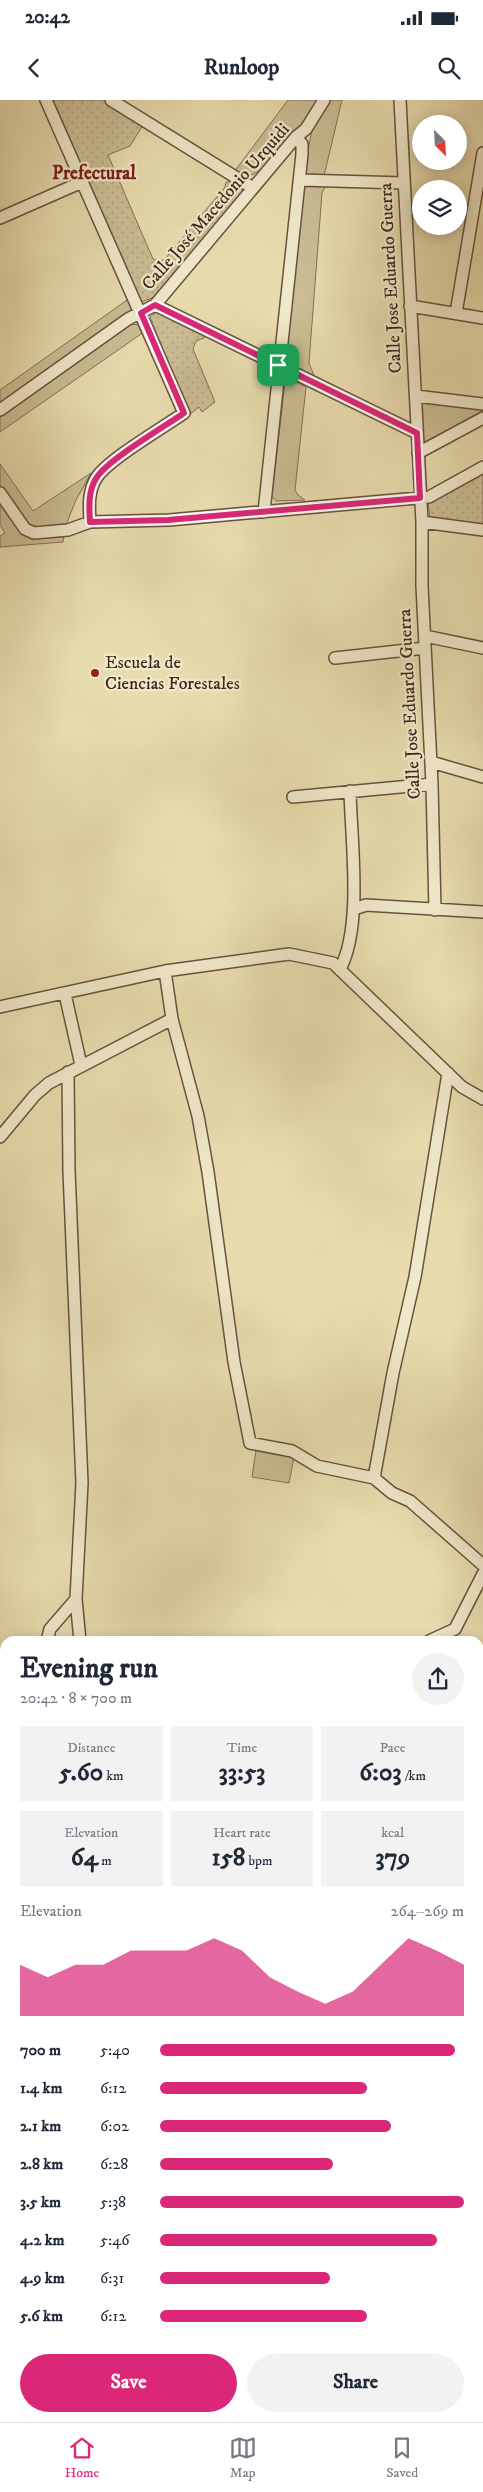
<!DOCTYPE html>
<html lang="en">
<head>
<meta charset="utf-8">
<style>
	:root { --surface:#fff; --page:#f2f2f3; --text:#1f2937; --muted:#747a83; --line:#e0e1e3; --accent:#db2777 }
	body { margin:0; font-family:"IM FELL DW Pica",serif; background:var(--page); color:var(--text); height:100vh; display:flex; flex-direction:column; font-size:19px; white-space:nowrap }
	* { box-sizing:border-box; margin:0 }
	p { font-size:16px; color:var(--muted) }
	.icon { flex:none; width:28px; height:28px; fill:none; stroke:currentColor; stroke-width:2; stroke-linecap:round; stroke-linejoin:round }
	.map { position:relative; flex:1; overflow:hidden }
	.drawer { position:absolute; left:0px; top:1536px; width:484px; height:786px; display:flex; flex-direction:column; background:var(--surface); border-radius:15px 15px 0 0; box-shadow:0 2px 12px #0003 }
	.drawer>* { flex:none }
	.needle { width:32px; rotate:156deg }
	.controls { position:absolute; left:412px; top:15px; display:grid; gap:10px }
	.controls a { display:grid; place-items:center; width:55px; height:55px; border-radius:50%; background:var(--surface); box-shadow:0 2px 12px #0003; font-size:25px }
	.pin { position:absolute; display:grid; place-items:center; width:42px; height:42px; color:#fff; margin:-21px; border-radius:10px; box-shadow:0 2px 8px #0006 }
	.round { display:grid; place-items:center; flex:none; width:52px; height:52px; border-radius:26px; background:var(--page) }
	.headline { display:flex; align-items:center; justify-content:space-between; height:85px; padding:0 20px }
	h1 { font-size:28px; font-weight:800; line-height:38px }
	.figures { display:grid; grid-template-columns:repeat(3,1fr); gap:8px; height:85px; padding:5px 20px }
	.figures div { display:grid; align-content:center; border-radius:0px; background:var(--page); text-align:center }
	.figures b { font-size:25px; font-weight:800 }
	.figures small { font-size:14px; font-weight:400 }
	.figures p { font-size:14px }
	.chart { height:140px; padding:10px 20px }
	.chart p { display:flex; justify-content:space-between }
	.chart svg { width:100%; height:90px; margin-top:5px; fill:var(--accent); opacity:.7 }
	.cta { display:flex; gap:10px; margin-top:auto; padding:10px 20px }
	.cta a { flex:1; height:58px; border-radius:30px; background:var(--accent); color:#fff; font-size:20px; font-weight:800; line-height:58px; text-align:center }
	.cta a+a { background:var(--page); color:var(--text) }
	ul { padding:0 20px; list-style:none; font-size:16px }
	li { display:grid; grid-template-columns:80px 60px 1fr; align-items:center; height:38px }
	li i { height:12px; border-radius:6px; background:var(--accent) }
	.status { display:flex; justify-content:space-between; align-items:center; height:35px; padding:0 25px; background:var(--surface); direction:ltr }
	.status svg { height:14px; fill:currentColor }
	header { display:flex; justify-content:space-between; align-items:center; height:65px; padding:0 20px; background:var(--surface); font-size:22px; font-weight:800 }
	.tabs { display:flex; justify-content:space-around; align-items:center; height:70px; border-top:1px solid var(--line); background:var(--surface); font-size:14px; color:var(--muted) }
	.tabs a { display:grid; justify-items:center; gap:2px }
	.tabs .active { color:var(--accent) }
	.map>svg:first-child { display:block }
	.green { fill:#cbbd94; stroke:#847056 }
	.forest { fill:url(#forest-firs); stroke:#847056 }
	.park { fill:url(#park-dots); stroke:#847056 }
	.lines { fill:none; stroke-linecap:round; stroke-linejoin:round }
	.stream { stroke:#806d53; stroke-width:2.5 }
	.canal { stroke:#ae9d7b; stroke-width:10 }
	.street-casing { stroke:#67523e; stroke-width:14 }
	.secondary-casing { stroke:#3c2418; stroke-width:18 }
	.street { stroke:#f0e8ca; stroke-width:11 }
	.secondary { stroke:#f0e8ca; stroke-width:15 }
	.route-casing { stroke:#fff; stroke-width:10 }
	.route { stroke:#db2777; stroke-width:6 }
	.poi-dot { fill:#8f2418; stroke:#f0e8ca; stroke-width:2 }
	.labels { text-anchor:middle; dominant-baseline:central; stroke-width:4.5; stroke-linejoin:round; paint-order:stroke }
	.street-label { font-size:18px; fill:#3c2418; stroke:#f0e8ca }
	.poi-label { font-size:18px; fill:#3c2418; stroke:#f0e8ca; text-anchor:start }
	.neighbourhood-label { font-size:19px; font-weight:bold; fill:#7a1f14; stroke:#f0e8ca }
</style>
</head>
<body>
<div class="status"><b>20:42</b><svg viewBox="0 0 49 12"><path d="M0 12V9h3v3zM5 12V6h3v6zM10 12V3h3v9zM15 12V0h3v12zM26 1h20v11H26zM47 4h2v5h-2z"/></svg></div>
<header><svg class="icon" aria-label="back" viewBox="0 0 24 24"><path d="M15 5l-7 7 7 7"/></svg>Runloop<svg class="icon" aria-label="search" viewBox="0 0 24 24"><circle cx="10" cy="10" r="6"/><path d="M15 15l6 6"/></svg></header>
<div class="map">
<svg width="483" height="2322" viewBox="0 0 483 2322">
	<defs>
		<pattern id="forest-firs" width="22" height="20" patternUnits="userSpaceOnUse" patternTransform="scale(1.25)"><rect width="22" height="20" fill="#cbbd94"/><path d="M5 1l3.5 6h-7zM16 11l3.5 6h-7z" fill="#afa27f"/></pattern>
		<pattern id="park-dots" width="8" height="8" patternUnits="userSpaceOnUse" patternTransform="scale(1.25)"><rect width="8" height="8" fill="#cbbd94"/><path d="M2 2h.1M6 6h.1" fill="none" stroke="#afa27f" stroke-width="1.8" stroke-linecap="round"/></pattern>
	</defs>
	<rect width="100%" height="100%" fill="#e8dcae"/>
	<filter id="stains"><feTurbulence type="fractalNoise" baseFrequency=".004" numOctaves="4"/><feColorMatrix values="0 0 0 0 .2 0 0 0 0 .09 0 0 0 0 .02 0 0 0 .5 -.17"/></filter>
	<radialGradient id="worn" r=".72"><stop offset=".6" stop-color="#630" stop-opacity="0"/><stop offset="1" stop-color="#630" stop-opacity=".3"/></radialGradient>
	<path class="green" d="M288,0h32c-14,20 -51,74 -75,77l-11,-5z
		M329,0h13l-18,76h-17l-3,-6 8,-40z
		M308,85h18l-4,8 -13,170 6,15 -27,-11 -3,-7 17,-171z
		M130,198l3,8 -3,6 -130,93v-15z
		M130,224l10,1 4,7 -144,100v-16z
		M290,279l16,8 -11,103 3,5 7,5 -29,1 -4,-5 13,-114z
		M422,302l61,8v2l-60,31z
		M0,364l33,47 58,-38 -15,27 -10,25 -32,4 -12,-12 -22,-32z
		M0,401l25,35 7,2 32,-3 -1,7 -63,5v-11l5,-3 -5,-8z
		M256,1350l38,7 -5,26 -37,-6z
		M483,1733v103l-4,4v-102z"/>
	<path class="forest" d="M5,2204v114h56l2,4h-61l-2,-109z
		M483,2254v68h-167l2,-4h161v-62z
		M105,2318h79l-4,4h-77z"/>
	<path class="park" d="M51,0h53l39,25 -13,21 -22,9 45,104 7,2 5,-2 60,-72 1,-5h9l7,7v7l-87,101 -14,5z
		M158,211l43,20 3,7 -8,3 -3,8 22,53 -13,10 -3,-5 -9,7 -40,-97z
		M483,373v53l-53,-8 -2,-16z"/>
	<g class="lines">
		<path class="stream" d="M479,1793l4,-4
			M333,2318l6,4
			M123,2322l2,-4
			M229,2322l4,-4
			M291,2322l2,-4"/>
		<path class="canal" d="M479,2039l4,-1"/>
		<defs>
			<path id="street" d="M46,0l138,313c-20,14 -75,46 -87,64 -9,13 -8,29 -7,45
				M111,0l142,88
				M400,0l22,422v64l10,198 3,126
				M300,80l104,3
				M0,118l82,-36
				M155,205l262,128
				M410,206l73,12
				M456,213l27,-160
				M416,296l67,8
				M0,310l128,-91 27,-14 141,-168 10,-8 18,-29
				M418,353l65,-35
				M0,393l25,36 9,4 34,-3 22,-8 79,-2 260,-23 54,-30
				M264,412l38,-358v-10l-6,-7
				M422,422l61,8
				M425,536l58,12
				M335,558l90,-10
				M431,662l52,15
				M293,697l139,-13
				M354,809l12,-4 117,7
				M340,869c23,-43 11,-129 10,-178
				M165,871l7,48 26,97 10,56 26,190 16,81 42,8 25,15 57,12 18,15 18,8 73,64
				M65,894l16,71
				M0,907l165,-36 124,-17 44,9 129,124 21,12
				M68,972l1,99 13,312 -6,116 4,42
				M0,1037l35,-42 14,-12 123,-64
				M374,1378l19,-105 22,-96 33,-204
				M47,1541l3,-12 26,-30
				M429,1541l26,-12 28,-55
				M0,1585l5,-1
				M479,1853l4,-5"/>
			<path id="secondary" d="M0,2047l5,11
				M0,2082l5,-2"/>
		</defs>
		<use href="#street" class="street-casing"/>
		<use href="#secondary" class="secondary-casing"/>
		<use href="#street" class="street"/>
		<use href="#secondary" class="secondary"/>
	</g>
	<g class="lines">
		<defs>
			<path id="route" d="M155,205l262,128 3,65 -252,22 -78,2c-1,-16 -2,-32 7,-45 12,-18 67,-50 87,-64l-43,-100z"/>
		</defs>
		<use href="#route" class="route-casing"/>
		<use href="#route" class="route"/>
	</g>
	<circle class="poi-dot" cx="95" cy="573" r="5"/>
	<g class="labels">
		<g class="street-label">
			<text transform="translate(216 107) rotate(-49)">Calle José Macedonio Urquidi</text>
			<text transform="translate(391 178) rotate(-93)">Calle Jose Eduardo Guerra</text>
			<text transform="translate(410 604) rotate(-93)">Calle Jose Eduardo Guerra</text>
		</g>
		<g class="poi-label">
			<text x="105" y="563">Escuela de<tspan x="105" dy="21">Ciencias Forestales</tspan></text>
		</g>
		<g class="neighbourhood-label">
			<text x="94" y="73">Prefectural</text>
		</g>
	</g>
	<rect width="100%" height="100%" filter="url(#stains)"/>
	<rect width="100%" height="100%" fill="url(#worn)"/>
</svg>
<div class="controls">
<a><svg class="needle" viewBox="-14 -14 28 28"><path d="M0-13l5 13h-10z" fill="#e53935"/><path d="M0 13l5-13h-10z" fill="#747a83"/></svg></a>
<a><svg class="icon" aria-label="layers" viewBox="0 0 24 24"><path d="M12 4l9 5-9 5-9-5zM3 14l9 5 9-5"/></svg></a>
</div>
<div class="pin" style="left:278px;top:265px;background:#1e9e55"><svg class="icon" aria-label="arrive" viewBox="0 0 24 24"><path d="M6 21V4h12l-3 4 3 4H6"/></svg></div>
<section class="drawer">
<div class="headline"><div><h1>Evening run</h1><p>20:42 · 8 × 700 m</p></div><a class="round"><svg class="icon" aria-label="share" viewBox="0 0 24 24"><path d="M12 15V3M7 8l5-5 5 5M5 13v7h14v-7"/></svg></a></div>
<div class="figures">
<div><p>Distance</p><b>5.60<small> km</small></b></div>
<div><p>Time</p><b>33:53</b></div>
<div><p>Pace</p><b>6:03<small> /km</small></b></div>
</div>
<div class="figures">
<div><p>Elevation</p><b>64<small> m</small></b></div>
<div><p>Heart rate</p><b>158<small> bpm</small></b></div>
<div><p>kcal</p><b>379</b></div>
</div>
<div class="chart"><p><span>Elevation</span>264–269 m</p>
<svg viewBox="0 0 160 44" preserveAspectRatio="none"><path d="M0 44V19L10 25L20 19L30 19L40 12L50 12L60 12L70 6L80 12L90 25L100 32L110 38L120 32L130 19L140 6L150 12L160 19V44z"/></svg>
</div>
<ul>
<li><b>700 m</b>5:40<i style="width:97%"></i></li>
<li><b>1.4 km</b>6:12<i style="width:68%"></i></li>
<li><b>2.1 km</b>6:02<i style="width:76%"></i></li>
<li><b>2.8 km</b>6:28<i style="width:57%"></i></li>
<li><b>3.5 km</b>5:38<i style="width:100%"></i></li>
<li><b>4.2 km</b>5:46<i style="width:91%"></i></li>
<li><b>4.9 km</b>6:31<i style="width:56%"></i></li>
<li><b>5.6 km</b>6:12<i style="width:68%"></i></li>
</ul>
<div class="cta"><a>Save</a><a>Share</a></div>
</section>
</div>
<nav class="tabs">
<a class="active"><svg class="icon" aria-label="home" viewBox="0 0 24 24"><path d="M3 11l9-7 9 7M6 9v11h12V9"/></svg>Home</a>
<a><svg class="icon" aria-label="map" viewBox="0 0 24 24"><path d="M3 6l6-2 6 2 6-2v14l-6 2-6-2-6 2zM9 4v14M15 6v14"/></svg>Map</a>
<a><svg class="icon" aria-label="saved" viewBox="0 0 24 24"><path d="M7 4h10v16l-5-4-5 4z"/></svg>Saved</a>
</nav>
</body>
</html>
